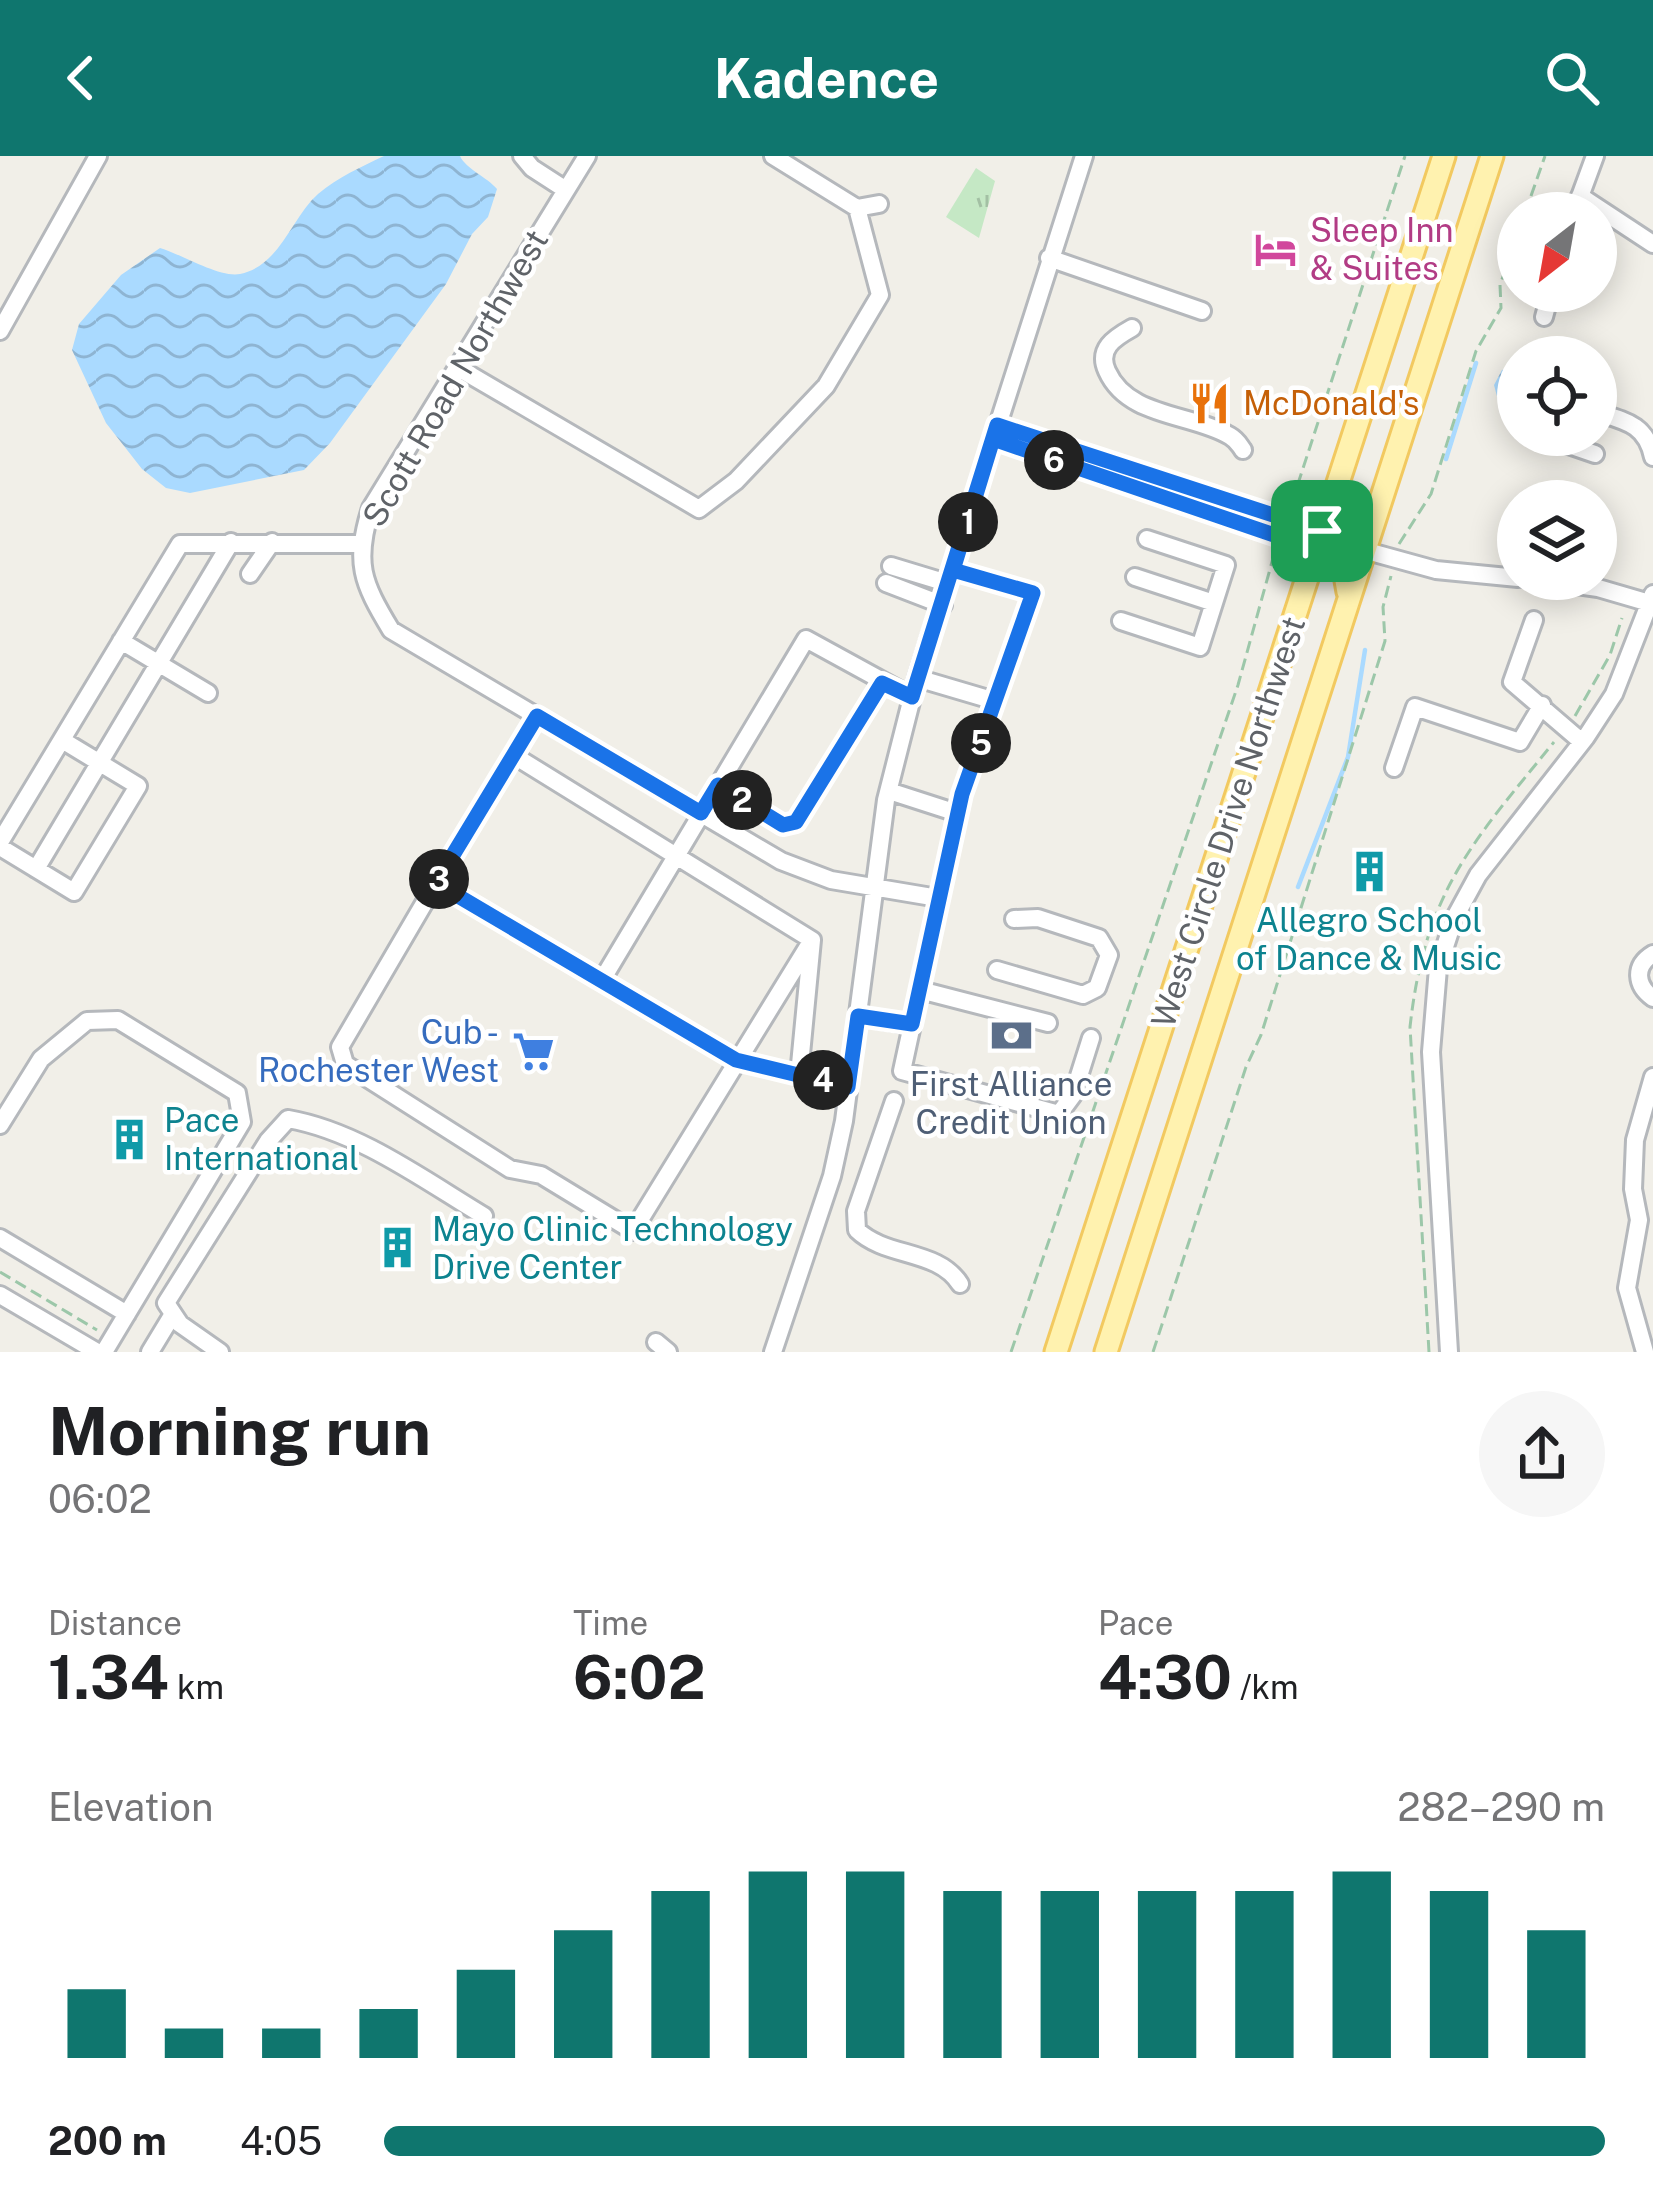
<!DOCTYPE html>
<html lang="en">
<head>
<meta charset="utf-8">
<style>
	:root { --surface:#fff; --page:#f6f6f6; --text:#202124; --muted:#757577; --accent:#0f766e }
	body { margin:0; font-family:"Public Sans",sans-serif; background:var(--page); color:var(--text); height:100vh; display:flex; flex-direction:column; font-size:45px; white-space:nowrap }
	* { box-sizing:border-box; margin:0 }
	p { font-size:39px; color:var(--muted) }
	.icon { flex:none; width:66px; height:66px; fill:none; stroke:currentColor; stroke-width:2; stroke-linecap:round; stroke-linejoin:round }
	.map { position:relative; height:1196px; overflow:hidden }
	.side { display:flex; flex-direction:column; background:var(--surface); flex:1 }
	.side>* { flex:none }
	.needle { width:78px; rotate:211deg }
	.tools { position:absolute; left:1497px; top:36px; display:grid; gap:24px }
	.tools a { display:grid; place-items:center; width:120px; height:120px; border-radius:50%; background:var(--surface); box-shadow:0 6px 30px #0003; font-size:60px }
	.pin { position:absolute; display:grid; place-items:center; width:102px; height:102px; color:#fff; margin:-51px; border-radius:24px; box-shadow:0 6px 18px #0006 }
	.km { position:absolute; width:60px; height:60px; margin:-30px; border-radius:50%; background:#222; color:#fff; font-size:33px; line-height:60px; text-align:center }
	.round { display:grid; place-items:center; flex:none; width:126px; height:126px; border-radius:63px; background:var(--page) }
	.summary { display:flex; align-items:center; justify-content:space-between; height:204px; padding:0 48px }
	h1 { font-size:66px; font-weight:700; line-height:90px }
	.metrics { display:grid; grid-template-columns:repeat(3,1fr); gap:18px; height:204px; padding:12px 48px }
	.metrics div { display:grid; align-content:center }
	.metrics b { font-size:60px; font-weight:700 }
	.metrics small { font-size:33px; font-weight:400 }
	.metrics p { font-size:33px }
	.chart { height:336px; padding:24px 48px }
	.chart p { display:flex; justify-content:space-between }
	.chart svg { width:100%; height:216px; margin-top:12px; stroke:var(--accent); stroke-width:6 }
	ul { padding:0 48px; list-style:none; font-size:39px }
	li { display:grid; grid-template-columns:192px 144px 1fr; align-items:center; height:90px }
	li i { height:30px; border-radius:15px; background:var(--accent) }
	header { display:flex; justify-content:space-between; align-items:center; height:156px; padding:0 48px; background:var(--accent); color:#fff; font-size:54px; font-weight:700 }
	.map>svg:first-child { display:block }
	.grass { fill:url(#grass-tufts) }
	.water { fill:url(#water-waves) }
	.lines { fill:none; stroke-linecap:round; stroke-linejoin:round }
	.stream { stroke:#aadaff; stroke-width:4.5 }
	.minor-casing { stroke:#b5b8bc; stroke-width:22 }
	.major-casing { stroke:#f2c960; stroke-width:27 }
	.path { stroke:#9cc7a9; stroke-width:3; stroke-dasharray:12 6; stroke-linecap:butt }
	.minor { stroke:#fff; stroke-width:16 }
	.major { stroke:#fff2af; stroke-width:21 }
	.route-casing { stroke:#fff; stroke-width:24 }
	.route { stroke:#1a73e8; stroke-width:15 }
	.labels { text-anchor:middle; dominant-baseline:central; stroke-width:9; stroke-linejoin:round; paint-order:stroke }
	.hotel-label { font-size:33px; fill:#b23c85; stroke:#fff; text-anchor:start }
	.street-label { font-size:33px; fill:#5f6368; stroke:#fff }
	.food-label { font-size:33px; fill:#c56008; stroke:#fff; text-anchor:start }
	.culture-label { font-size:33px; fill:#0d838f; stroke:#fff; text-anchor:start }
	.shop-label { font-size:33px; fill:#366cbe; stroke:#fff; text-anchor:end }
	.service-label { font-size:33px; fill:#4e5e75; stroke:#fff }
</style>
</head>
<body>
<header><svg class="icon" aria-label="back" viewBox="0 0 24 24"><path d="M15 5l-7 7 7 7"/></svg>Kadence<svg class="icon" aria-label="search" viewBox="0 0 24 24"><circle cx="10" cy="10" r="6"/><path d="M15 15l6 6"/></svg></header>
<div class="map">
<svg width="1653" height="1196" viewBox="0 0 1653 1196">
	<defs>
		<pattern id="grass-tufts" width="24" height="20" patternUnits="userSpaceOnUse" patternTransform="scale(3)"><rect width="24" height="20" fill="#c5e8c5"/><path d="M3 7l-1-3M5 7V3M7 7l1-3M15 17l-1-3M17 17v-4M19 17l1-3" fill="none" stroke="#a3c0a4"/></pattern>
		<pattern id="water-waves" width="16" height="10" patternUnits="userSpaceOnUse" patternTransform="scale(3)"><rect width="16" height="10" fill="#aadaff"/><path d="M0 5q4-4 8 0t8 0" fill="none" stroke="#8eb4d2"/></pattern>
	</defs>
	<rect width="100%" height="100%" fill="#f1efe8"/>
	<path class="grass" d="M976,12l19,13 -16,57 -33,-21z"/>
	<path class="water" d="M384,0h76c6,13 27,21 37,33l-9,28 -16,17 -26,50 -116,159 -26,27 -114,23 -24,-5 -24,-19 -36,-46 -34,-73 7,-26 42,-49 39,-27c23,7 60,30 80,26 41,-9 51,-56 78,-80 20,-17 43,-27 66,-38z
		M1512,211l6,2v37l-10,2 -10,-8 -4,-15 8,-15z"/>
	<g class="lines">
		<path class="stream" d="M1446,303l30,-96
			M1298,731l50,-130 17,-107"/>
		<defs>
			<path id="minor" d="M522,0l10,12 34,22
				M587,0l-216,352c-17,55 -9,74 20,122l390,231 50,19 107,18
				M773,0l84,52
				M1580,40l73,48
				M1574,57l21,-57
				M1049,102l153,53
				M1544,161l7,-26
				M1132,172c-18,10 -35,21 -25,43 21,47 84,42 123,65 7,4 8,7 13,14
				M0,175l98,-175
				M460,213l239,140 37,-28 90,-95 54,-91 -23,-87 22,-4
				M1596,256c29,9 50,12 57,45
				M997,269l325,106
				M1553,279l10,8 32,11
				M993,283l287,98 32,24
				M1367,395l69,19 82,8
				M891,410l56,17
				M953,414l80,23 -71,201 -60,277 157,43 14,-19 18,-57
				M250,418l22,-32
				M1135,421l79,26
				M1535,423l63,9 55,16
				M886,427l57,22
				M1534,464l-22,62 70,60
				M1121,465l79,26 26,-82 -79,-26
				M121,485l87,52
				M917,522l78,23
				M537,560l-101,167 300,177 112,27
				M513,599l299,185 -13,135
				M1394,612l21,-61 105,35 22,-37
				M718,629l65,40 13,-3 86,-139
				M889,635l68,22
				M0,686l180,-298h181
				M0,691l74,45 64,-106 -76,-46
				M36,713l195,-327
				M436,727l-96,164 5,17 165,105 31,6 92,56 179,-291
				M1653,798c-20,12 -17,32 0,44
				M997,814l86,25 14,-7 12,-33 -10,-17 -61,-20 -24,1
				M602,824l204,-341 106,58
				M920,834l128,33
				M858,860l54,9
				M894,945l-38,110 1,19c29,28 81,19 103,54
				M0,969l41,-66 46,-38 31,-1 119,73 5,29 -138,230
				M0,1082l127,76
				M0,1139l97,57
				M656,1186l12,10
				M150,1196l23,-38
				M220,1196l-40,-28 -14,-21 102,-162 20,-22c70,12 136,61 196,97
				M773,1196l59,-176 12,-55 42,-321 31,-122 167,-522
				M1449,1196l-18,-300 7,-84 16,-49 24,-44 108,-138 28,-43 39,-100
				M1645,1196l-18,-64 12,-68 -6,-31 2,-49 18,-63"/>
			<path id="major" d="M1322,375l18,16 8,45
				M1056,1196l388,-1196
				M1106,1196l386,-1196"/>
		</defs>
		<use href="#minor" class="minor-casing"/>
		<use href="#major" class="major-casing"/>
		<path class="path" d="M1525,57l20,-57
			M1292,346l113,-346
			M1399,388l32,-50 45,-143 25,-43 -1,-23 18,-51
			M1575,560l35,-61 12,-37
			M0,1116l97,58
			M1011,1196l227,-667 37,-134
			M1153,1196l93,-285 15,-32 124,-394 -2,-34 8,-31
			M1429,1196l-19,-325c15,-136 62,-184 144,-285"/>
		<use href="#minor" class="minor"/>
		<use href="#major" class="major"/>
	</g>
	<g class="lines">
		<defs>
			<path id="route" d="M1322,375l-325,-106 -85,272 -30,-14 -86,139 -13,3 -65,-40 -17,28 -164,-97 -101,167 300,177 112,27 10,-71 54,8 50,-230 71,-201 -80,-23 40,-131 287,98 32,24 10,-30"/>
		</defs>
		<use href="#route" class="route-casing"/>
		<use href="#route" class="route"/>
	</g>
	<defs>
		<symbol id="hotel-bare" viewBox="-9 -9 18 18"><path d="M-6-4.5h1.5V1H6V5H4.5V3h-9V5H-6ZM-4 0a1.8 1.8 0 1 1 3.6 0ZM.5 0V-2.5h3Q6-2.5 6 0Z" fill="#d1479c" stroke="#fff" stroke-width="2.5" paint-order="stroke"/></symbol>
		<symbol id="restaurant-bare" viewBox="-9 -9 18 18"><path d="M-5-6h1v4h1v-4h1v4h1v-4h1v5L-1.5 .5V6h-2V.5L-5-1ZM5-6V6H3V1.5H1.5Q1.5-4 5-6Z" fill="#e8710a" stroke="#fff" stroke-width="2.5" paint-order="stroke"/></symbol>
		<symbol id="building-bare" viewBox="-9 -9 18 18"><path d="M-4-6H4V6H1V3H-1V6H-4ZM-2.5-4.3h1.7v1.8h-1.7ZM.8-4.3h1.7v1.8H.8ZM-2.5-1h1.7V.8h-1.7ZM.8-1h1.7V.8H.8Z" fill="#0f9aa8" stroke="#fff" stroke-width="2.5" paint-order="stroke"/></symbol>
		<symbol id="bank-bare" viewBox="-9 -9 18 18"><path d="M-6-4H6V4H-6ZM0-2.3a2.3 2.3 0 1 0 0 4.6a2.3 2.3 0 1 0 0-4.6Z" fill="#5c6f8a" stroke="#fff" stroke-width="2.5" paint-order="stroke"/></symbol>
		<symbol id="supermarket-bare" viewBox="-9 -9 18 18"><path d="M-6-5.5h2.5l.6 2H6L4.5 2H-2.5L-4.4-4H-6ZM-1.5 3.2a1.3 1.3 0 1 0 .1 0ZM3 3.2a1.3 1.3 0 1 0 .1 0Z" fill="#3f7fe0" stroke="#fff" stroke-width="2.5" paint-order="stroke"/></symbol>
	</defs>
	<g fill-rule="evenodd">
		<use href="#hotel-bare" x="1246" y="64" width="59" height="59"/>
		<use href="#restaurant-bare" x="1180" y="218" width="59" height="59"/>
		<use href="#building-bare" x="1340" y="686" width="59" height="59"/>
		<use href="#bank-bare" x="982" y="850" width="59" height="59"/>
		<use href="#supermarket-bare" x="504" y="866" width="59" height="59"/>
		<use href="#building-bare" x="100" y="954" width="59" height="59"/>
		<use href="#building-bare" x="368" y="1062" width="59" height="59"/>
	</g>
	<g class="labels">
		<g class="hotel-label">
			<text x="1310" y="74">Sleep Inn<tspan x="1310" dy="38">&amp; Suites</tspan></text>
		</g>
		<g class="street-label">
			<text transform="translate(455 222) rotate(-60)">Scott Road Northwest</text>
			<text transform="translate(1228 666) rotate(-72)">West Circle Drive Northwest</text>
		</g>
		<g class="food-label">
			<text x="1243" y="247">McDonald's</text>
		</g>
		<g class="culture-label">
			<text x="1369" y="764" text-anchor="middle">Allegro School<tspan x="1369" dy="38">of Dance &amp; Music</tspan></text>
			<text x="164" y="964">Pace<tspan x="164" dy="38">International</tspan></text>
			<text x="432" y="1073">Mayo Clinic Technology<tspan x="432" dy="38">Drive Center</tspan></text>
		</g>
		<g class="shop-label">
			<text x="499" y="876">Cub -<tspan x="499" dy="38">Rochester West</tspan></text>
		</g>
		<g class="service-label">
			<text x="1011" y="928">First Alliance<tspan x="1011" dy="38">Credit Union</tspan></text>
		</g>
	</g>
</svg>
<div class="tools">
<a><svg class="needle" viewBox="-14 -14 28 28"><path d="M0-13l5 13h-10z" fill="#e53935"/><path d="M0 13l5-13h-10z" fill="#757577"/></svg></a>
<a><svg class="icon" aria-label="locate" viewBox="0 0 24 24"><circle cx="12" cy="12" r="6"/><path d="M12 2v4M12 18v4M2 12h4M18 12h4"/></svg></a>
<a><svg class="icon" aria-label="layers" viewBox="0 0 24 24"><path d="M12 4l9 5-9 5-9-5zM3 14l9 5 9-5"/></svg></a>
</div>
<div class="pin" style="left:1322px;top:375px;background:#1e9e55"><svg class="icon" aria-label="arrive" viewBox="0 0 24 24"><path d="M6 21V4h12l-3 4 3 4H6"/></svg></div>
<b class="km" style="left:968px;top:366px">1</b>
<b class="km" style="left:742px;top:644px">2</b>
<b class="km" style="left:439px;top:723px">3</b>
<b class="km" style="left:823px;top:924px">4</b>
<b class="km" style="left:981px;top:587px">5</b>
<b class="km" style="left:1054px;top:304px">6</b>
</div>
<section class="side">
<div class="summary"><div><h1>Morning run</h1><p>06:02</p></div><a class="round"><svg class="icon" aria-label="share" viewBox="0 0 24 24"><path d="M12 15V3M7 8l5-5 5 5M5 13v7h14v-7"/></svg></a></div>
<div class="metrics">
<div><p>Distance</p><b>1.34<small> km</small></b></div>
<div><p>Time</p><b>6:02</b></div>
<div><p>Pace</p><b>4:30<small> /km</small></b></div>
</div>
<div class="chart"><p><span>Elevation</span>282–290 m</p>
<svg viewBox="0 0 160 44" preserveAspectRatio="none"><path d="M5 44V30M15 44V38M25 44V38M35 44V34M45 44V26M55 44V18M65 44V10M75 44V6M85 44V6M95 44V10M105 44V10M115 44V10M125 44V10M135 44V6M145 44V10M155 44V18"/></svg>
</div>
<ul>
<li><b>200 m</b>4:05<i style="width:100%"></i></li>
</ul>
</section>
</body>
</html>
